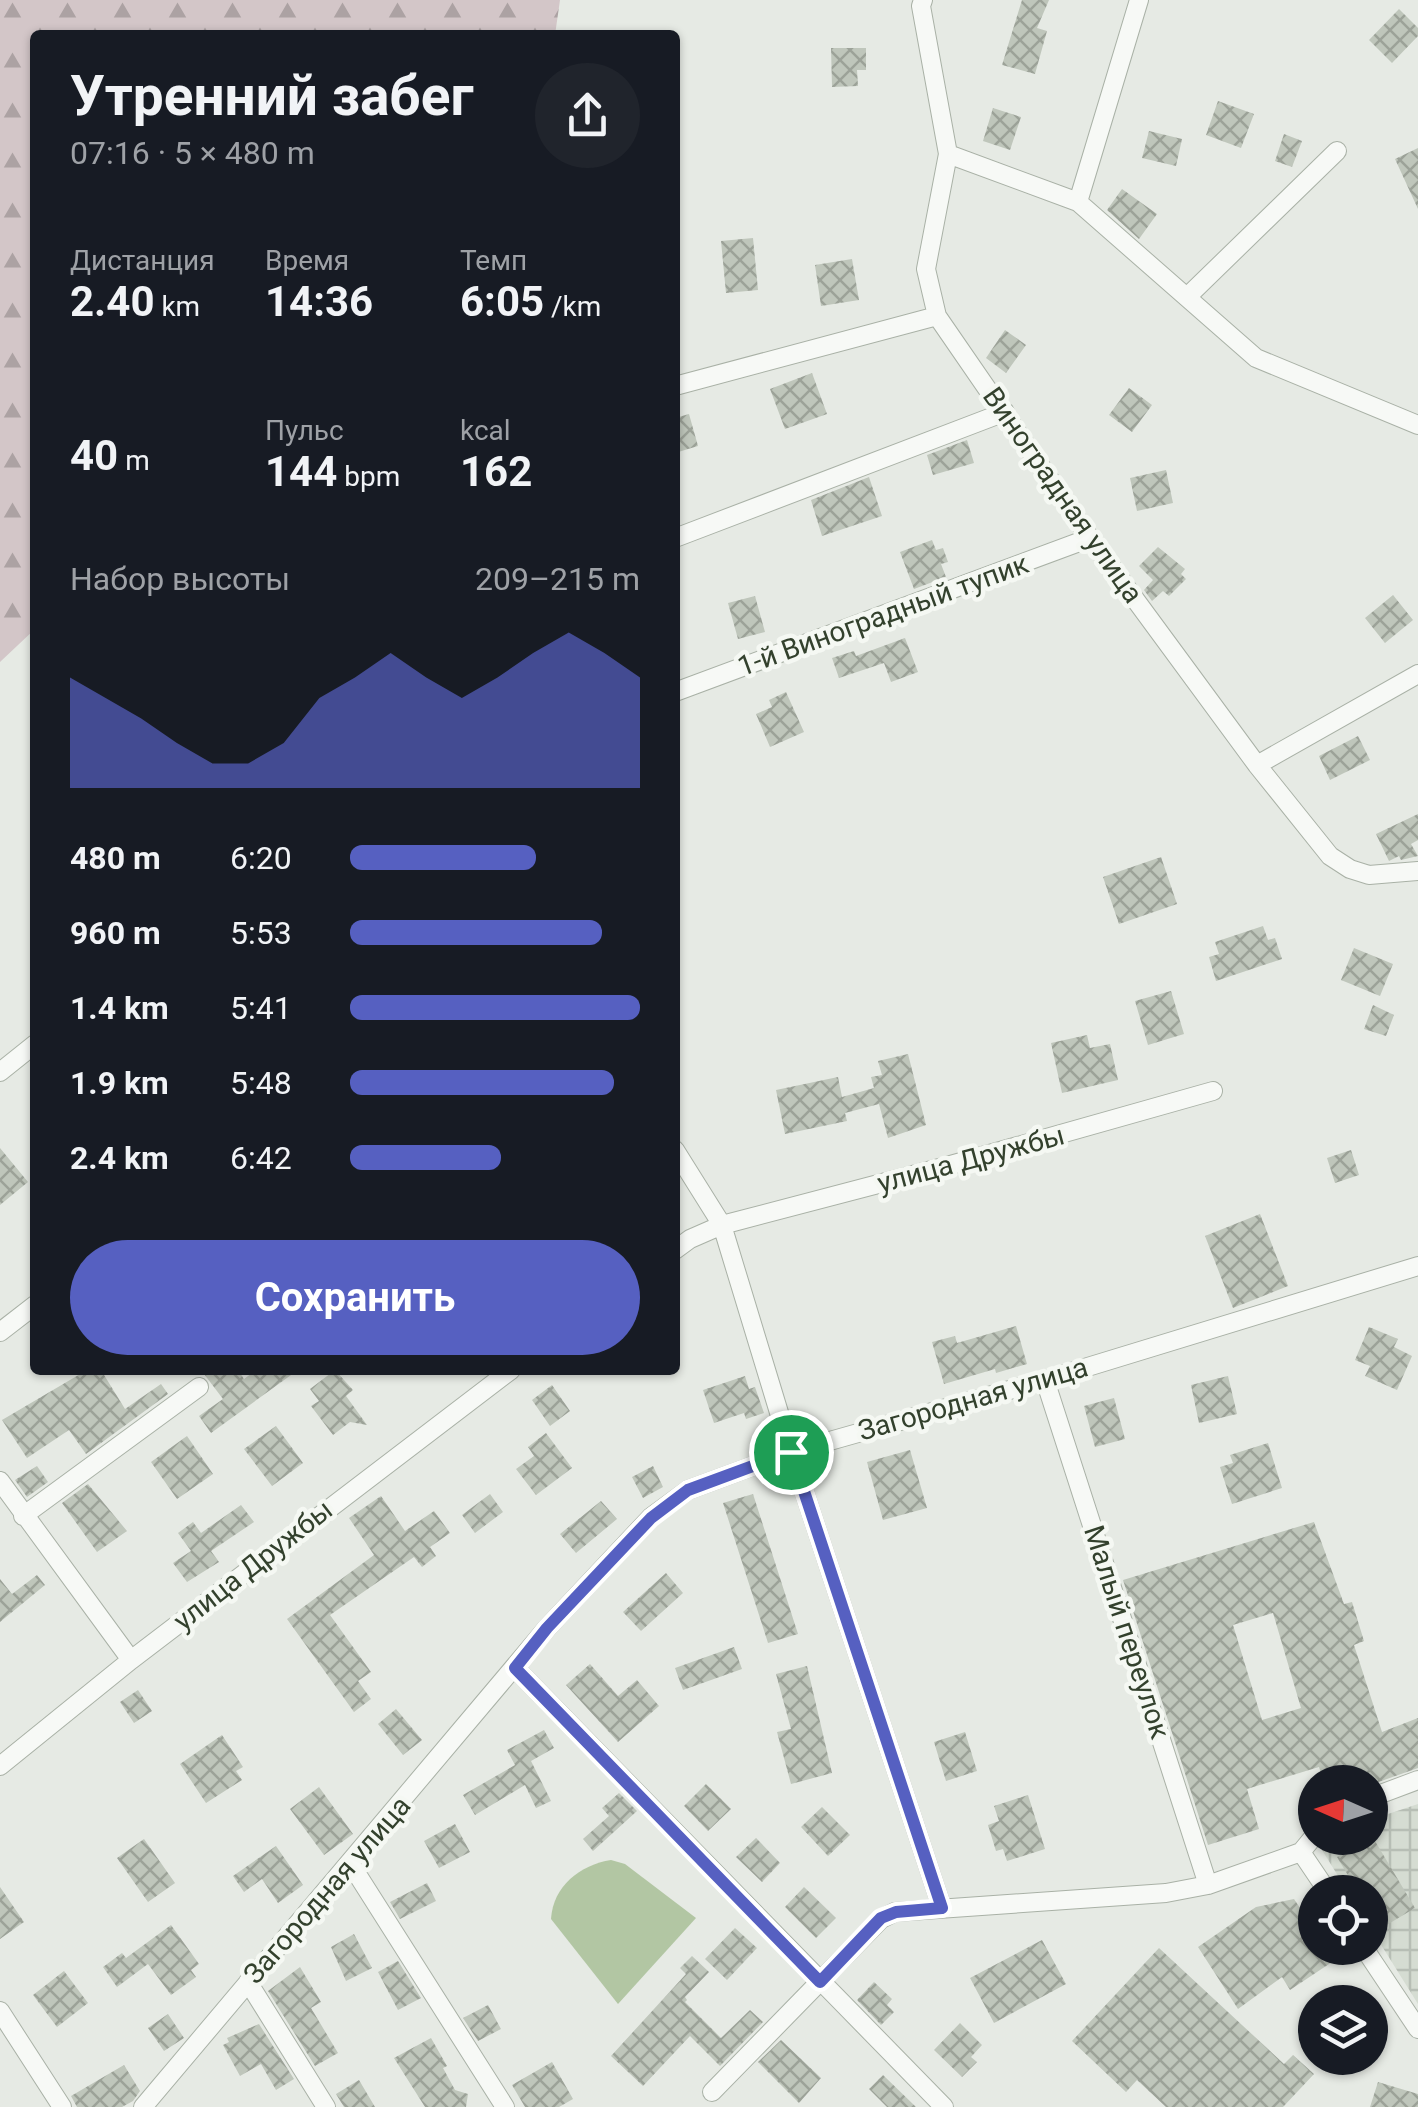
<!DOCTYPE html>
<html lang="ru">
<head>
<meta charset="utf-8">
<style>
	:root { --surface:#171b24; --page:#20242c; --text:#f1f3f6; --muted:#9ea1a6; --accent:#5660c1 }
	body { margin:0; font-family:Roboto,sans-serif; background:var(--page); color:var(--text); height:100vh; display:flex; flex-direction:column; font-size:38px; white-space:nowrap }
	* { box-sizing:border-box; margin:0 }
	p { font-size:32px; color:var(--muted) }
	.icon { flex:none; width:55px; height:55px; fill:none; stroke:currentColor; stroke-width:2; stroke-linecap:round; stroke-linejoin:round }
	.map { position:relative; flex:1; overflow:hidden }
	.sheet { position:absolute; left:30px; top:30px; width:650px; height:1345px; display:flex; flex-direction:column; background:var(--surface); border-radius:10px; box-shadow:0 2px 8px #0004 }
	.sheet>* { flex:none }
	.needle { width:65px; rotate:273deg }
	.tools { position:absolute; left:1298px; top:1765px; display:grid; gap:20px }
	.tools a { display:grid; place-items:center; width:90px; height:90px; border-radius:50%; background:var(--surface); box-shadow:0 2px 8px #0004; font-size:50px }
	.pin { position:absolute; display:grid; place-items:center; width:85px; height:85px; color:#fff; margin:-42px; border:5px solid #fff; border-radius:50%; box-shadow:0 2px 10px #0007 }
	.round { display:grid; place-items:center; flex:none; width:105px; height:105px; border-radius:52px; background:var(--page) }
	.summary { display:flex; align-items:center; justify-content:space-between; height:170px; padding:0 40px }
	h1 { font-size:55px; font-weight:700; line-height:75px }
	.metrics { display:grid; grid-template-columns:repeat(3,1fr); gap:15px; height:170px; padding:10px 40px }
	.metrics div { display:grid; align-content:center }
	.metrics b { font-size:42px; font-weight:700 }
	.metrics small { font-size:28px; font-weight:400 }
	.metrics p { font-size:28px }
	.chart { height:280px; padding:20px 40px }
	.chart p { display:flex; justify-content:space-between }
	.chart svg { width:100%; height:180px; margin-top:10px; fill:var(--accent); opacity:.7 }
	.button { display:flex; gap:20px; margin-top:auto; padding:20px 40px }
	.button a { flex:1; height:115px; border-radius:60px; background:var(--accent); color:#fff; font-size:40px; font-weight:700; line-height:115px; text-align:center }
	ul { padding:0 40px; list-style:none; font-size:32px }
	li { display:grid; grid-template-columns:160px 120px 1fr; align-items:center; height:75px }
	li i { height:25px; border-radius:12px; background:var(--accent) }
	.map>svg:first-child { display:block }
	.industrial { fill:url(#industrial-grid) }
	.forest { fill:url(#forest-firs) }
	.water { fill:#b2c6a3 }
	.building { fill:url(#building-cross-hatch); fill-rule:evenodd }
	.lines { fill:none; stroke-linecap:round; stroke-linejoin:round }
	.minor-casing { stroke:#a9b1a6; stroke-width:20 }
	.minor { stroke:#f7f9f6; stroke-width:18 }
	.route-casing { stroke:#fff; stroke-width:20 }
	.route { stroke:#5660c1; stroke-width:12 }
	.labels { text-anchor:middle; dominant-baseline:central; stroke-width:9; stroke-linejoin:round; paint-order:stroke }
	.street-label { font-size:28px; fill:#33412d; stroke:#f5f8f3 }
</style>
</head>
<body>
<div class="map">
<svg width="1418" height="2107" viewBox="0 0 1418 2107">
	<defs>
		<pattern id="industrial-grid" width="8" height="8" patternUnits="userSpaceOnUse" patternTransform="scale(2.5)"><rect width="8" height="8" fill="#d5dcd2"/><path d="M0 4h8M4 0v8" fill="none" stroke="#b7beb5"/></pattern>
		<pattern id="forest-firs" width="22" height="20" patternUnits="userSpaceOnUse" patternTransform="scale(2.5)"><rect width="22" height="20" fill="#d3c6c8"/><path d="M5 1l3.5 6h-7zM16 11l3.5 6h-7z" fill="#aca2a3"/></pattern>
		<pattern id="building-cross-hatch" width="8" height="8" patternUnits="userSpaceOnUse" patternTransform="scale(2.5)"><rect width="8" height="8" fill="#bfc6bb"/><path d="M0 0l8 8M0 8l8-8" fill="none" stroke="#9ca298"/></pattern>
	</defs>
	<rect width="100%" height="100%" fill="#e6eae4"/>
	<path class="industrial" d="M1418,1804v200l-48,-77v-35h-22l-26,-42 7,-12h41v-18z"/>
	<path class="forest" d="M0,0h560l-5,35h-520v594l-35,33z"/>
	<path class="water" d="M611,1860l14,4 71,54 -78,86 -67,-85c2,-33 29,-54 60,-59z"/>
	<path class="building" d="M1022,0h27l-12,28 10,3 -12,43 -33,-9z
		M1399,9l19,19v8l-26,27 -23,-23z
		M831,48h35v22h-9l1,16 -26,1z
		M1218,101l36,13 -13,34 -35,-13z
		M993,108l28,9 -11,33 -27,-9z
		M1149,131l33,8 -6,27 -34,-8z
		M1284,134l18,7 -10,26 -17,-6z
		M1418,148v61l-23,-50z
		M1122,189l35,25 -18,25 -32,-29z
		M753,238l5,52 -32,3 -5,-52z
		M852,259l7,41 -38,6 -6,-41z
		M1005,330l21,15 -20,28 -20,-15z
		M812,373l15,41 -42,15 -15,-40z
		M1129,388l23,17 -20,27 -23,-17z
		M689,414l9,32 -23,7v-35z
		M967,440l7,23 -41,12 -6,-20z
		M1166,470l7,33 -36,8 -7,-33z
		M869,477l13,39 -60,20 -11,-36z
		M932,540l4,10 7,-2 5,14 -7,2 5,13 -32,12 -14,-37z
		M1158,547l27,22 -4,5 5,5 -17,17 -6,-5 -11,10 -8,-11 9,-10 -14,-14z
		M1393,595l20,25 -28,23 -20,-25z
		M755,596l10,36 -27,7 -10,-36z
		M905,638l13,34 -27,10 -7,-19 -45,15 -7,-20 22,-7 2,5z
		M786,692l18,40 -34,15 -14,-33 16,-7 -3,-7z
		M1358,736l12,24 -40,20 -11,-24z
		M1418,814v26l-7,4 7,12 -17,4 -2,-4 -10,5 -13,-27z
		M1161,857l16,47 -58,20 -16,-47z
		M1263,926l5,14 7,-2 7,21 -66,22 -7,-24 10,-3 -4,-12z
		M1354,948l39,16 -13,32 -39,-16z
		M1171,991l13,43 -36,11 -13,-44z
		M1373,1005l21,10 -8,21 -22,-7z
		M1087,1035l3,13 20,-4 8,36 -56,13 -11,-50z
		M908,1054l18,71 -38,13 -9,-34 -34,9 2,8 -62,13 -9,-44 62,-13 4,20 32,-9 -3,-11 11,-2 -4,-14z
		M0,1148l28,34 -28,23z
		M1351,1150l8,25 -24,8 -8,-25z
		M1260,1214l28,72 -55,22 -28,-72z
		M1016,1326l11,38 -31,9 -1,-4 -51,15 -12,-42 23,-6 2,7z
		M1369,1327l29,12 -4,8 18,9 -15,34 -32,-14 5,-10 -15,-6z
		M87,1370h14l24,39 36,-25 7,10 -82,60 -17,-24 -42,28 -25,-38z
		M201,1370h37l6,9 12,-9h42l-87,63 -12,-17 24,-17z
		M335,1370l18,20 -7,6 21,29 -17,-3 -17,13 -22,-29 8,-5 -9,-12z
		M745,1376l4,13 6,-2 9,26 -18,6 -2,-6 -30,10 -11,-33z
		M1228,1376l9,38 -38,9 -8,-38z
		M552,1385l18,26 -20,15 -18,-26z
		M1114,1398l11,41 -30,8 -11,-41z
		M276,1426l27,37 -31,23 -28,-37z
		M546,1433l26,35 -36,27 -20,-26 18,-13 -6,-9z
		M187,1436l26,38 -36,25 -26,-37z
		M1268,1443l14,45 -50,16 -12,-37 13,-4 -3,-8z
		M910,1450l17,58 -44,12 -16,-58z
		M37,1466l11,16 -21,15 -12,-17z
		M653,1466l10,21 -20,11 -11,-21z
		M88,1484l39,47 -30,21 -35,-49z
		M490,1494l13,18 -28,21 -13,-18z
		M753,1494l45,140 -30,9 -45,-140z
		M381,1496l24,35 29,-20 16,22 -20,14 6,9 -14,11 -8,-10 -84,58 41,57 -13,9 13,18 -17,13 -67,-93 87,-64 -25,-37z
		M601,1501l16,18 -41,34 -16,-19z
		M241,1505l13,17 -43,29 8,11 -32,20 -14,-19 18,-12 -13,-18 15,-11 8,11z
		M1314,1522l30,82 8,-2 12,39 -10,4 28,87 36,-14v50l-48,17 -46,-3 -5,-15 -72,22 12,40 -51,16 -85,-265zM1273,1613l28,95 -39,12 -29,-95z
		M666,1573l17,20 -42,38 -18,-19z
		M37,1575l8,10 -45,37v-43l12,15z
		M734,1647l8,22 -59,21 -8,-22z
		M590,1664l28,32 19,-16 22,26 -41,36 -52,-57z
		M807,1666l25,107 -41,11 -14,-52 14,-3 -15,-55z
		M138,1690l14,21 -18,12 -14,-21z
		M396,1709l26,31 -19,15 -25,-31z
		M544,1730l10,18 -23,13 20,40 -15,7 -11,-23 -50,30 -12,-20 52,-30 -8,-15z
		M965,1732l12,39 -31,10 -12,-39z
		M222,1735l21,32 -7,4 6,9 -36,23 -26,-39z
		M706,1784l25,25 -23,22 -24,-25z
		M319,1787l34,47 -29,21 -34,-46z
		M619,1793l18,18 -44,40 -10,-12 26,-23 -7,-8z
		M1028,1795l17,54 -38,12 -4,-12 -7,2 -8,-26 11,-4 -5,-15z
		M822,1807l28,28 -22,21 -27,-29z
		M455,1824l15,28 -31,16 -15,-27z
		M1372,1836l43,72 -35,21 -10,-16v-21h-12l-21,-35z
		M756,1838l24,25 -18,19 -26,-25z
		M144,1839l31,44 -27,19 -31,-44z
		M276,1846l27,39 -25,18 -16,-24 -18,13 -11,-16z
		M427,1883l9,18 -36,18 -10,-17z
		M0,1887l24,35 -24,17z
		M804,1887l32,31 -20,20 -31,-31z
		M1294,1899l21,31v18h12l8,12 -45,30 -8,-13 -44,32 -40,-62 58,-40z
		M171,1925l28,39 -8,6 5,7 -25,18 -23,-31 -31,23 -14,-20 19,-14 4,5z
		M735,1928l22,20 -30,32 -22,-21z
		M354,1934l18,34 -26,13 -15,-34z
		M1042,1940l24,44 -72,39 -24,-45z
		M1159,1948l125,116 9,-9 21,19 -31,33h-117l-29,-27 -11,12 -54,-51z
		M692,1956l17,16 -24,25 2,3 -2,2 36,36 29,-28 13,12 -43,44 -30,-30 -47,50 -32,-30 75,-82 -6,-6z
		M398,1961l23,37 -23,12 -20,-38z
		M300,1967l21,35 -10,6 27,45 -23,13 -47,-75z
		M64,1971l24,32 -31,24 -24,-32z
		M874,1982l18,17 -5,6 7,7 -13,13 -24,-25z
		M488,2005l13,24 -23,12 -15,-23z
		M168,2014l16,24 -20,13 -16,-23z
		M960,2023l22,22 -11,12 6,5 -15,15 -28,-27z
		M259,2024l35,55 -18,11 -15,-26 -21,12 -17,-31 6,-3 -2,-4z
		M431,2038l16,28 -4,2 12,22 13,4 -2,13h-41l-31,-49z
		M781,2040l40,38 -22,25 -41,-41z
		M552,2062l21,37 -14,8h-34l-13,-22z
		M124,2065l16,26 -7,10 -11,6h-45l-6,-11z
		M883,2075l33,32h-29l-18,-18z
		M359,2080l16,27h-31l-8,-13z
		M1378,2082l40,12v13h-48z"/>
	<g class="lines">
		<defs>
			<path id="minor" d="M923,0l-2,6 27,148 -22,115 11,47 153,222 167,227 73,91 20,13 19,6 49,-4
				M948,154l130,48 178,156 162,67
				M1078,202l61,-202
				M1188,296l149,-145
				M675,386l262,-70
				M675,538l330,-126
				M675,692l415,-154
				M1257,765l161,-91
				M0,1072l35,-28
				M675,1150l47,75 69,227 151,456
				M675,1250l15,-11 32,-14 225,-59 266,-75
				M0,1332l35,-27
				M1045,1380l163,505
				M0,1481l131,179
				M23,1516l176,-129
				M515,1668l429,439
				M0,1766l131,-106 380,-290
				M1370,1798l48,-18
				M1301,1852l27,40
				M1301,1852l14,-17
				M350,1863l155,244
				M1364,1948l54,81
				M248,1982l78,125
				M0,2011l62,96
				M712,2092l169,-173 14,-7 271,-19 42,-8 93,-33
				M143,2107l404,-479 104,-111 37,-27 103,-38 254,-72 373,-114"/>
		</defs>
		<use href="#minor" class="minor-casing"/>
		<use href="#minor" class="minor"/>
	</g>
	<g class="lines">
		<defs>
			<path id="route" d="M791,1452l151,456 -46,4 -15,6 -61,64 -305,-314 32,-40 104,-110 37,-28z"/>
		</defs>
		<use href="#route" class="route-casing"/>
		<use href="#route" class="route"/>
	</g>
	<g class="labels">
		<g class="street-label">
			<text transform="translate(1063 495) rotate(55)">Виноградная улица</text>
			<text transform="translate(883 615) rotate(-20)">1-й Виноградный тупик</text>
			<text transform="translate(971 1159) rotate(-15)">улица Дружбы</text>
			<text transform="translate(973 1399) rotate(-16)">Загородная улица</text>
			<text transform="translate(253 1565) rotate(-38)">улица Дружбы</text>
			<text transform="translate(1127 1632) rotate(72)">Малый переулок</text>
			<text transform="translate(327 1890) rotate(-49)">Загородная улица</text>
		</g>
	</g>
</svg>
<div class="tools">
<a><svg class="needle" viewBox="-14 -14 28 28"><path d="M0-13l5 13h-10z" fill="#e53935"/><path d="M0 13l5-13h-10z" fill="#9ea1a6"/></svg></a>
<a><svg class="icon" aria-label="locate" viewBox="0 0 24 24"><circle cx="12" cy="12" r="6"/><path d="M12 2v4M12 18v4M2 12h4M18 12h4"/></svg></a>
<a><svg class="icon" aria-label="layers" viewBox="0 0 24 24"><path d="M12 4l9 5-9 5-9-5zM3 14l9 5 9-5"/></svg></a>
</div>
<div class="pin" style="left:791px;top:1452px;background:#1e9e55"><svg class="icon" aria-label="arrive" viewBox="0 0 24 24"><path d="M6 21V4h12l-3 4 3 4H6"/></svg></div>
<section class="sheet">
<div class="summary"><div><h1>Утренний забег</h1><p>07:16 · 5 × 480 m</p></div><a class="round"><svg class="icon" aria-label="share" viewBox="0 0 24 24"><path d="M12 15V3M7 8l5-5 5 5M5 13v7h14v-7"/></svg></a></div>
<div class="metrics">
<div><p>Дистанция</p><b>2.40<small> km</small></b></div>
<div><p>Время</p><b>14:36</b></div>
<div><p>Темп</p><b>6:05<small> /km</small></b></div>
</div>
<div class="metrics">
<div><b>40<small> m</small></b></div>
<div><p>Пульс</p><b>144<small> bpm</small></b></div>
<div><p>kcal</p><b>162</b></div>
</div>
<div class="chart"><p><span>Набор высоты</span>209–215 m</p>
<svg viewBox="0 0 160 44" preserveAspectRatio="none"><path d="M0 44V17L10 22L20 27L30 33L40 38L50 38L60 33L70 22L80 17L90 11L100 17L110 22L120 17L130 11L140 6L150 11L160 17V44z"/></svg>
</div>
<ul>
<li><b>480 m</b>6:20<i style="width:64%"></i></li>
<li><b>960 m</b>5:53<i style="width:87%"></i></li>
<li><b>1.4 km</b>5:41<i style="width:100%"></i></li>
<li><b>1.9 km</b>5:48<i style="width:91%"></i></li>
<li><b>2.4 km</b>6:42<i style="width:52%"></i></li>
</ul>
<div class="button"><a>Сохранить</a></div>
</section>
</div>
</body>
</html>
